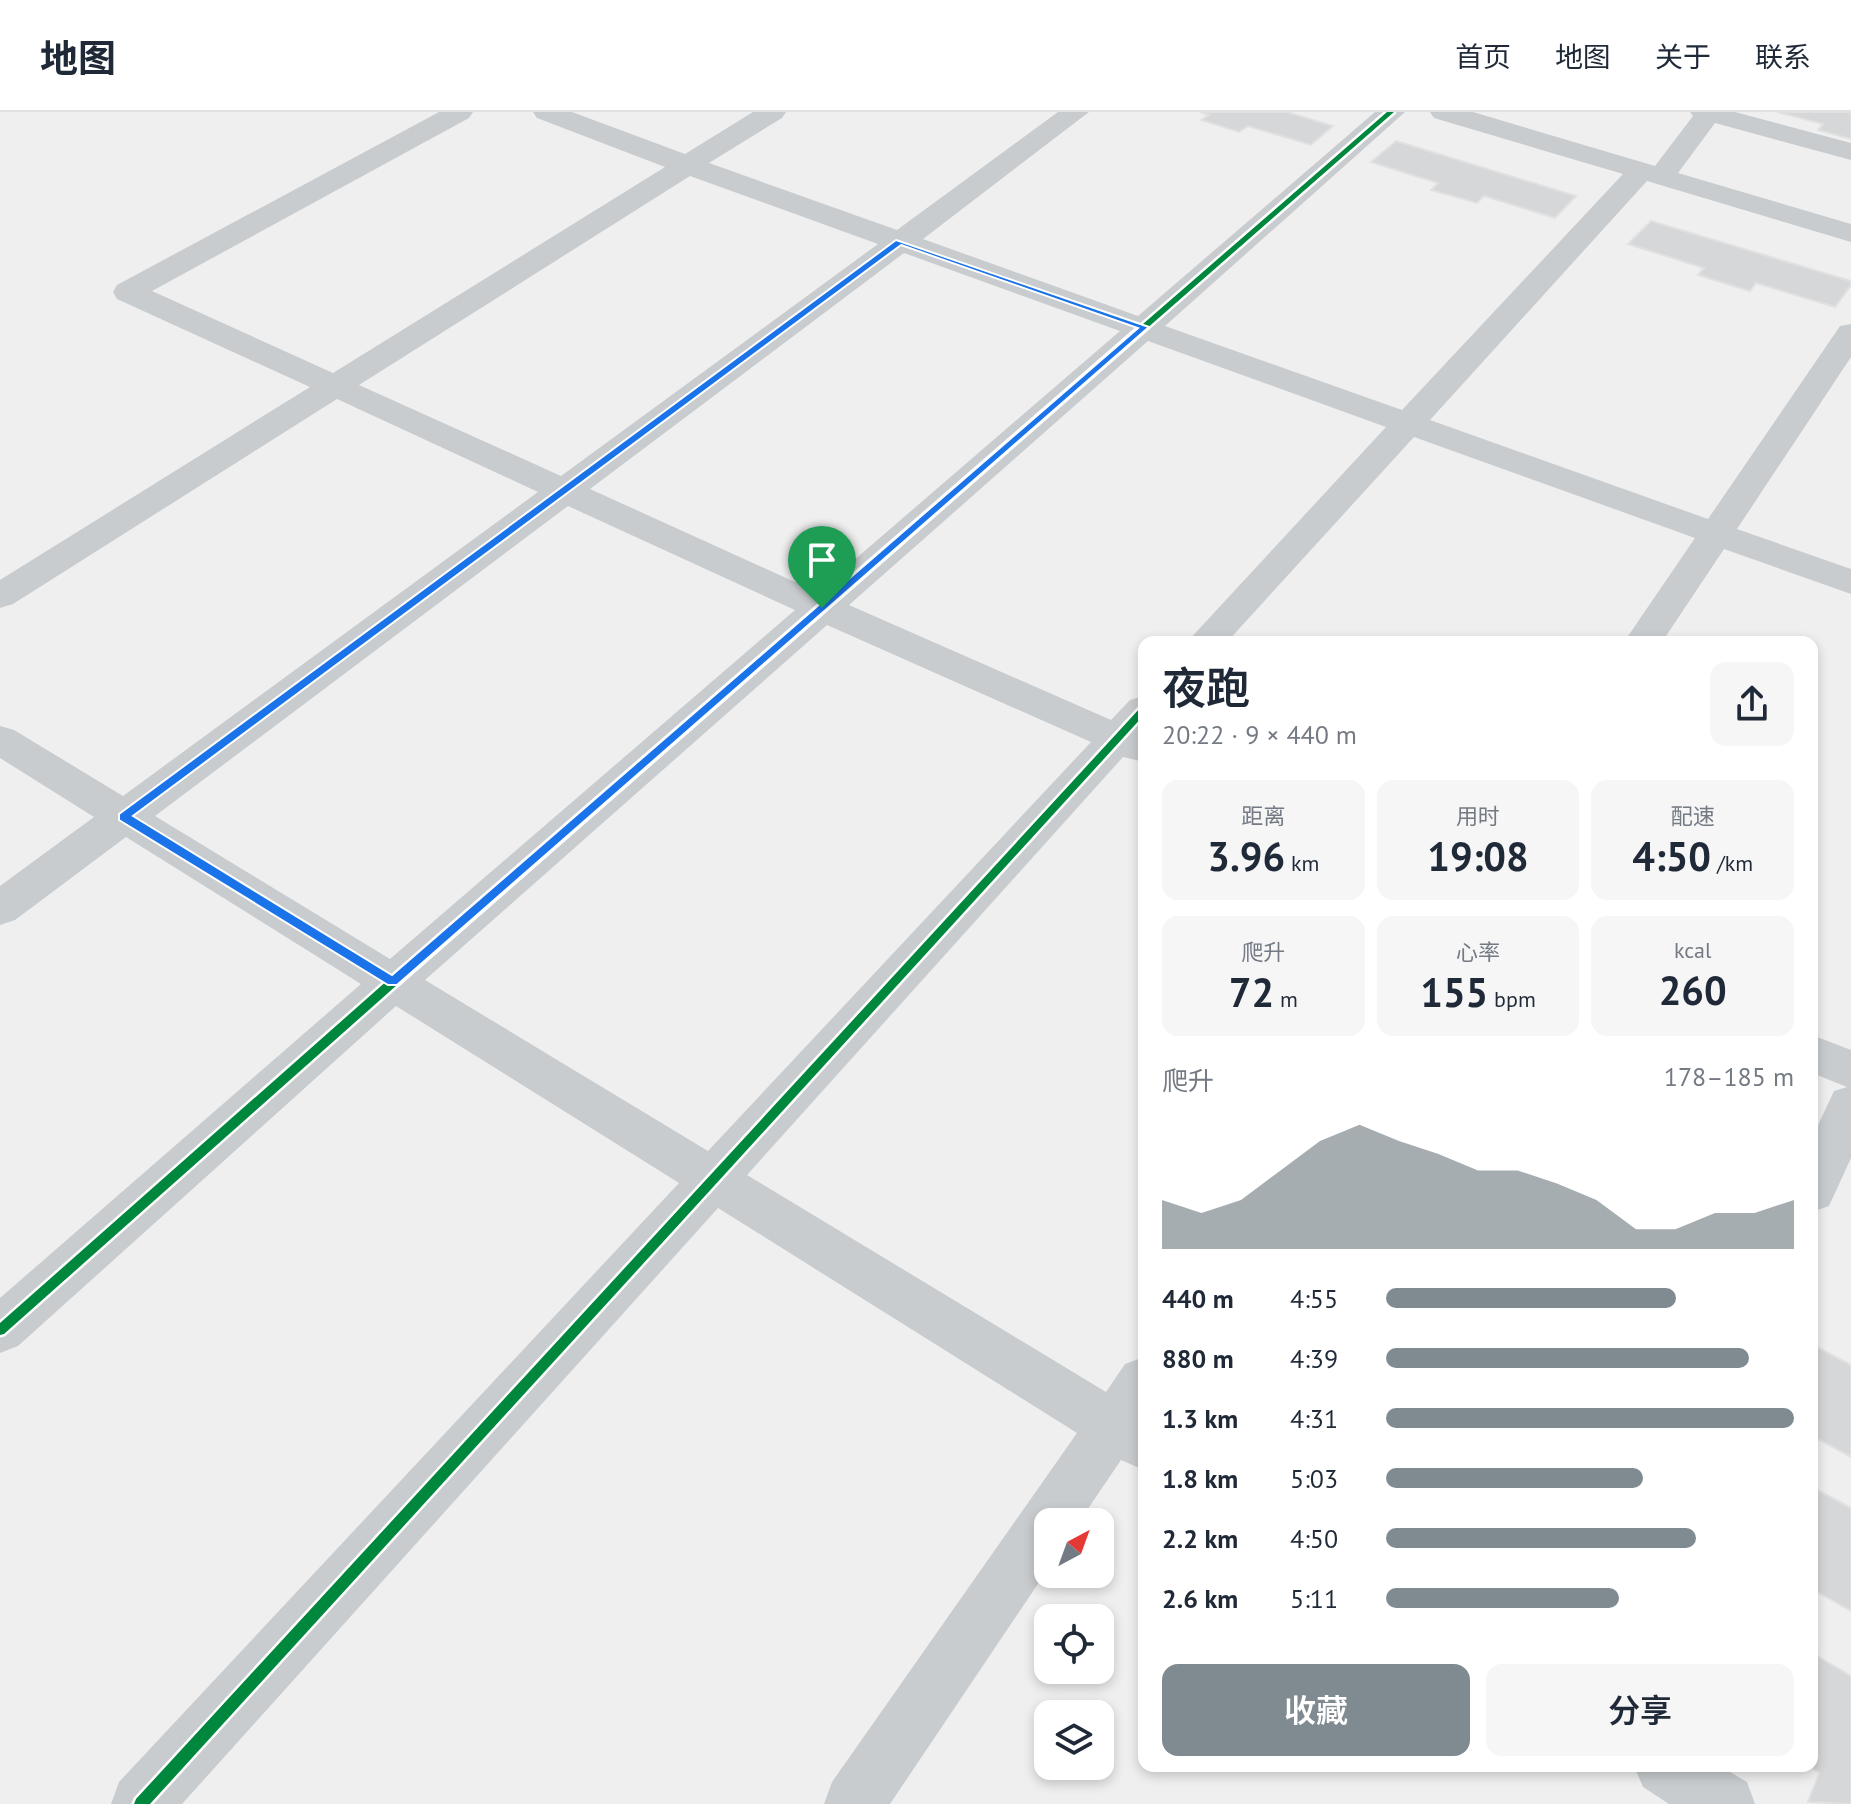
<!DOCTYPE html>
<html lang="zh">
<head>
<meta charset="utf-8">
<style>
	:root { --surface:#fff; --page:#f6f6f7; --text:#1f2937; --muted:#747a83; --line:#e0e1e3; --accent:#808b91 }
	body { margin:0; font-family:"PT Sans","Noto Sans SC",sans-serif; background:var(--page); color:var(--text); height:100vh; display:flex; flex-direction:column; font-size:30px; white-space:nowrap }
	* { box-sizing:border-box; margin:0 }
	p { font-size:26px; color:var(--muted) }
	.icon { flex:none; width:44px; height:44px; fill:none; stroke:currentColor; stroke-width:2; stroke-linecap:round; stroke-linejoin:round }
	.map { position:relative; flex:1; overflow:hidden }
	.sheet { position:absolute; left:1138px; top:524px; width:680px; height:1136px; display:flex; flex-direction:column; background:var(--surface); border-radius:16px; box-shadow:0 4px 12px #0003 }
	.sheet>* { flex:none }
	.needle { width:52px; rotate:41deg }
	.buttons { position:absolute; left:1034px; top:1396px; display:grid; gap:16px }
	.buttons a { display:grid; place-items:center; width:80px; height:80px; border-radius:16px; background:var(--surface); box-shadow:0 4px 12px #0003; font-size:40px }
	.pin { position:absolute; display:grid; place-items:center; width:68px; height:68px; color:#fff; margin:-82px -34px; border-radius:50% 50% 50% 0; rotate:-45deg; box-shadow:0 0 8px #0007 }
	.pin .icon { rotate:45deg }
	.round { display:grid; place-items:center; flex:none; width:84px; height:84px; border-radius:16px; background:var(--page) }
	.summary { display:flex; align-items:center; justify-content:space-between; height:136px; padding:0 24px }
	h1 { font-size:44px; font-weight:600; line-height:60px }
	.stats { display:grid; grid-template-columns:repeat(3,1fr); gap:12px; height:136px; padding:8px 24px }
	.stats div { display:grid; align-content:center; border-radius:16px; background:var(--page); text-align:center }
	.stats b { font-size:40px; font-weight:600 }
	.stats small { font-size:22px; font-weight:400 }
	.stats p { font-size:22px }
	.chart { height:224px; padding:16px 24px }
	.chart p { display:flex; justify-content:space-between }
	.chart svg { width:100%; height:144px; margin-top:8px; fill:var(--accent); opacity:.7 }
	.cta { display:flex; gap:16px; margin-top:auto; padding:16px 24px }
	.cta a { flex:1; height:92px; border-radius:16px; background:var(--accent); color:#fff; font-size:32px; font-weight:600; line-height:92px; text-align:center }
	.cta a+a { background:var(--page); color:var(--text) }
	ul { padding:0 24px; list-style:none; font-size:26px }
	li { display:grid; grid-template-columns:128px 96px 1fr; align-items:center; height:60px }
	li i { height:20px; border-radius:10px; background:var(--accent) }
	header { display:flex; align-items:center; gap:48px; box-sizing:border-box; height:112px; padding:0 40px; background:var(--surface); border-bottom:2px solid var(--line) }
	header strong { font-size:38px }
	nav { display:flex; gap:44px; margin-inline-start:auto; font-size:28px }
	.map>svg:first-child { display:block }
	.building { fill:#d6d7d8; stroke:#e1e1e2; stroke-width:2 }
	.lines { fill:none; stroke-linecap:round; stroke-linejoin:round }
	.minor { fill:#c8ccce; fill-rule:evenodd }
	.cycleway-casing { stroke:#fff; stroke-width:5 }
	.cycleway { fill:#00873e; fill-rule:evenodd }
	.route { fill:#1a73e8; stroke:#fff; stroke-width:2; fill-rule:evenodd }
</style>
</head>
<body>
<header>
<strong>地图</strong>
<nav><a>首页</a><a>地图</a><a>关于</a><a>联系</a></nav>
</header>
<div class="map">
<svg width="1851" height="1692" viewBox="0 0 1851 1692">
	<rect width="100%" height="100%" fill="#f0efef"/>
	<path class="building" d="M1200,0h87l46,14 -22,19 -63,-19 -9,6 -38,-12 8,-5z
		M1777,0h74v27l-33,-9 5,-6z
		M1396,29l180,55 -21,22 -71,-22 -7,7 -46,-13 7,-7 -67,-21z
		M1651,109l200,60v4l-16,22 -79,-24 -6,8 -52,-16 6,-7 -76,-24z
		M1817,1235l34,18v92l-39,-21v-79z
		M1812,1375l39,21v103l-39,-22z
		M1812,1541l39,23v128l-43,-2 11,-29 -11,-7h4z"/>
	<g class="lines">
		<path class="minor" d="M439,0h34l-4,6 -317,173 181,82 332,-206 -128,-49 -4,-6h39l113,42 68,-42h33l-4,6 -73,45 188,67 161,-118h31l-166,127 215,77 237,-204h30l-240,214 237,84 221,-236 -189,-56 -4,-6h43l182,54 38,-50 -3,-4h45l116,31v17l-136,-37 -37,50 173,51v18l-204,-61 -217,239 278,99 132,-193 11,-2v33l-114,172 114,40v25l-127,-45 -62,93h-38l71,-104 -281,-101 -187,205h-40l199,-215 -238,-86 -299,264 262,115 19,-20 14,-4v66l-21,-5 -376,418 359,217 19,-28 19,-7v113l-23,-10 -42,62h-31v47l-158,235h-66l8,-22 245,-349 -359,-225 -536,596h-71l8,-22 560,-599 -283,-177 -378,340 -18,7v-55l361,-314 -235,-147 -111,83 -15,5v-39l94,-69 -94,-59v-32l14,4 109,66 415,-304 -201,-93 -324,205 -13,4v-28l310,-193 -193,-88 -4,-7 4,-7zM690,64l188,68 -317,232 -202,-91zM904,141l216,78 -303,261 -227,-103zM568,394l227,104 -405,349 -235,-143zM827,513l264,117 -383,409 -283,-171z
			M1812,923l39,15v108l-22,48 -17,6v-74l22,-47 13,-4 -35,-14z
			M1634,1654h86l27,16 8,22h-86l-26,-17z"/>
		<defs>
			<path id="cycleway" d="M1387,0h7l-997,873 -393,349 -4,1v-12l389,-344z
				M1144,594v9l-994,1089h-16l2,-5 1005,-1092z"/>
		</defs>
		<use href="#cycleway" class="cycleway-casing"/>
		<use href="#cycleway" class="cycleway"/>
	</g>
	<path class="route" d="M896,128l253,87 -752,658h-9l-269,-165v-6zM901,133l237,83 -746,647 -259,-159z"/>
</svg>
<div class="buttons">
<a><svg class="needle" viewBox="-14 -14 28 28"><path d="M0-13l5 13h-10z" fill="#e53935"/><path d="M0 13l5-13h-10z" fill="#747a83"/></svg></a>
<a><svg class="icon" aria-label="locate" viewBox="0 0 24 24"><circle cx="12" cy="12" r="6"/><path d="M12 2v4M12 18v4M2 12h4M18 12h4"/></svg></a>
<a><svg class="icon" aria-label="layers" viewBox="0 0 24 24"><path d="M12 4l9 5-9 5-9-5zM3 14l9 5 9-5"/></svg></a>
</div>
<div class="pin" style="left:822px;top:496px;background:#1e9e55"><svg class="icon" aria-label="arrive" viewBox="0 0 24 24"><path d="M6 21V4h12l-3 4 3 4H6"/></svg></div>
<section class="sheet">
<div class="summary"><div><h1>夜跑</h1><p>20:22 · 9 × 440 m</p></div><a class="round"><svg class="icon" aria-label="share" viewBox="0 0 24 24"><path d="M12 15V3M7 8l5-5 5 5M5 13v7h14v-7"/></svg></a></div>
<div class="stats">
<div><p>距离</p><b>3.96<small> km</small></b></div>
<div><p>用时</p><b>19:08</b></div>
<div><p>配速</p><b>4:50<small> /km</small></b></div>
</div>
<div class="stats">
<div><p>爬升</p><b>72<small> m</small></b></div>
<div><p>心率</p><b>155<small> bpm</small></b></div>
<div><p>kcal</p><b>260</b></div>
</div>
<div class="chart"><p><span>爬升</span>178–185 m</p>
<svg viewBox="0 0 160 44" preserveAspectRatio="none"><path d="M0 44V29L10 33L20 29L30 20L40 11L50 6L60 11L70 15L80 20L90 20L100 24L110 29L120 38L130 38L140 33L150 33L160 29V44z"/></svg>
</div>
<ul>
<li><b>440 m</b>4:55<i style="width:71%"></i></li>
<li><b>880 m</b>4:39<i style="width:89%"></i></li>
<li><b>1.3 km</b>4:31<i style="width:100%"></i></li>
<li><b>1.8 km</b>5:03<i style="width:63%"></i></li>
<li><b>2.2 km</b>4:50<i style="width:76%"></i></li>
<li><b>2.6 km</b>5:11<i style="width:57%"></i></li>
</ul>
<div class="cta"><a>收藏</a><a>分享</a></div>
</section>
</div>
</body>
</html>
